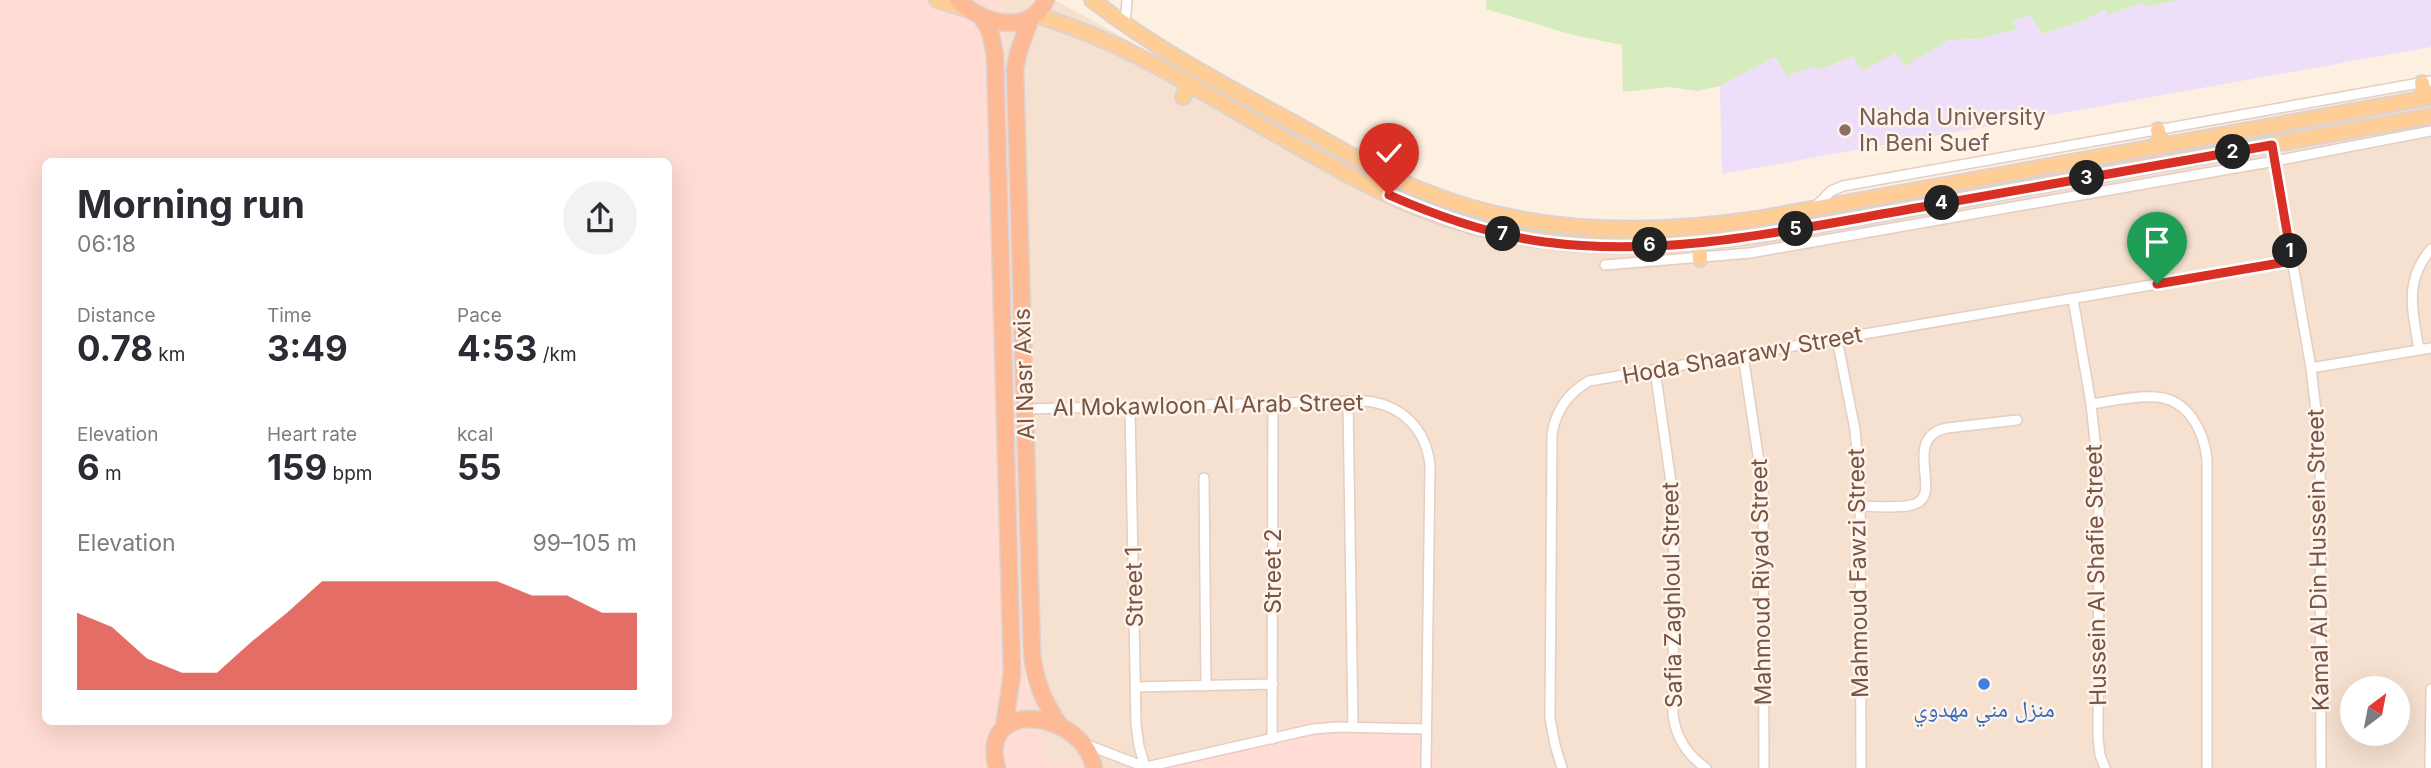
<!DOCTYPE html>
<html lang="en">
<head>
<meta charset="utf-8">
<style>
	:root { --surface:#fff; --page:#f2f2f3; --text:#2b2b33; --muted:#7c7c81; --accent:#d93025 }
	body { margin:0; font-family:Inter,"Noto Naskh Arabic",sans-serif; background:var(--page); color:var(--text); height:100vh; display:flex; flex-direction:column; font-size:26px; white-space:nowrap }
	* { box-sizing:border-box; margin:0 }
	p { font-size:23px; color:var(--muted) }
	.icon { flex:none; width:38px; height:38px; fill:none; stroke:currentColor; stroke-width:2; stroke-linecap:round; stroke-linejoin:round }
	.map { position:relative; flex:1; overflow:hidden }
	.drawer { position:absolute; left:42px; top:158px; width:630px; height:567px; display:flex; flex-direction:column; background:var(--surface); border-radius:10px; box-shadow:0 7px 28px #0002 }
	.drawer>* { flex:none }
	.needle { width:46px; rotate:32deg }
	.buttons { position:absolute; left:2340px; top:676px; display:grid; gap:14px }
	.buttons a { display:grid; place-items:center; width:70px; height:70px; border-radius:50%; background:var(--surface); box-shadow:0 7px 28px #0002; font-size:35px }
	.pin { position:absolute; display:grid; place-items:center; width:60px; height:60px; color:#fff; margin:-72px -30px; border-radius:50% 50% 50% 0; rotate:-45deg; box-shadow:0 0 7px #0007 }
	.pin .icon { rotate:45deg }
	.km { position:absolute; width:35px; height:35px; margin:-18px; border-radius:50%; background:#222; color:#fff; font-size:19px; line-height:35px; text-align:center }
	.round { display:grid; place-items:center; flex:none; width:74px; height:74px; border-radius:37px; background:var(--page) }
	.head { display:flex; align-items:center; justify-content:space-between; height:119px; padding:0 35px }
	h1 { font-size:38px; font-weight:700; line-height:52px }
	.figures { display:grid; grid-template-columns:repeat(3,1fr); gap:10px; height:119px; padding:7px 35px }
	.figures div { display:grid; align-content:center }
	.figures b { font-size:35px; font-weight:700 }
	.figures small { font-size:19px; font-weight:400 }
	.figures p { font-size:19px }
	.chart { height:196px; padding:14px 35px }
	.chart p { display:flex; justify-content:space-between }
	.chart svg { width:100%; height:126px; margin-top:7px; fill:var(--accent); opacity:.7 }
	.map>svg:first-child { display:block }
	.residential { fill:#f6e0cf; fill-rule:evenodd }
	.commercial { fill:#ffdcd4; fill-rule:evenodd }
	.education { fill:#eddefa }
	.green { fill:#d6ecbf }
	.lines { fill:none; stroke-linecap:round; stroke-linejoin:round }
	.minor-casing { stroke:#e5cdbf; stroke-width:12 }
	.primary-casing { stroke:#dcd2cf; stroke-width:18 }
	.trunk-casing { stroke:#dcd2cf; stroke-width:19 }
	.minor { stroke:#fff; stroke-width:9 }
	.primary { stroke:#ffce97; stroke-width:14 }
	.trunk { stroke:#feb995; stroke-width:16 }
	.route-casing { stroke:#fff; stroke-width:14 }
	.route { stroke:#d93025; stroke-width:9 }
	.education-dot { fill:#8d6e63; stroke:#fff4e9; stroke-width:2.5 }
	.shop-dot { fill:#3f7fe0; stroke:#fff4e9; stroke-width:2.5 }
	.labels { text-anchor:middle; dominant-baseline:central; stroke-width:5; stroke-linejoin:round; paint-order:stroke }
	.education-label { font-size:23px; fill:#785e54; stroke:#fff4e9; text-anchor:start }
	.street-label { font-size:23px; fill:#775346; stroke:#fff4e9 }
	.shop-label { font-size:23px; fill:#366cbe; stroke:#fff4e9 }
</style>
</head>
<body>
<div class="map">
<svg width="2431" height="768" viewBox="0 0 2431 768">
	<rect width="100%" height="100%" fill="#fef0e1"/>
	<path class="residential" d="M1003,0h51l12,6 334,184 89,29 61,13 53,5h53l52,-4 723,-127v662h-1378l-4,-6 -17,-48 -12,-84zM2352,688h46v45h-46z"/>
	<path class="commercial" d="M0,0h1003l19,653 10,61 17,48 42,6h-1091zM46,161h622v560h-622z
		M1306,720l128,1 1,47h-322l142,-32z"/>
	<path class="education" d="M2179,0h252v47l-709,127 -2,-88 55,-29 12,19 28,-10 4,4 35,-14 8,15 34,-19 9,14 44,-26 29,-1 39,-11 -4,-7 18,-7 12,20 42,-14 20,-12 4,7 35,-13 3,5z"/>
	<path class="green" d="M1486,0h693l-33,7 -2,-5 -36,13 -3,-6 -20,11 -42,14 -13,-19 -17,6 4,8 -39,10 -29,1 -44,26 -9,-13 -34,18 -9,-15 -34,14 -4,-4 -28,10 -12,-19 -55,29 -23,5 -28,-4 -46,5 -1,-47 -49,-10 -87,-26z"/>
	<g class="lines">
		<defs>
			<path id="minor" d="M1125,25l2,-25
				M2272,145l39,223 9,77 1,323
				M1816,206l15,-15 12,-5 588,-105
				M1605,265l145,-12 525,-92 156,-30
				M2073,299l18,105 8,75 -1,259 2,17 5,13
				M1837,339l18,91 5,57 1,281
				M2419,350c-6,-39 -16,-68 12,-101
				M1743,355l20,134 1,279
				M2311,368l120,-20
				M1655,370l19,134 -1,211c3,22 14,40 33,53
				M1348,401l5,326
				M2091,404c21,-3 45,-9 65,-7 32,2 48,34 51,62v309
				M1130,406l6,318 3,22 6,21
				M1025,409l341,-8c36,4 60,28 64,64l-4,303
				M1204,478l2,208
				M1860,506c15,0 42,3 55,-2 29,-10 -15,-66 32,-76l70,-8
				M1136,687l137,-3
				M1272,739l1,-336
				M1085,744l60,23
				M1142,768l171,-39 25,-2 88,2
				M1562,768l-7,-23 -5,-27 2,-284c4,-24 16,-41 37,-53l703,-120
				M2430,768l1,-79"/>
			<path id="primary" d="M937,0l32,10
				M1092,0c58,45 121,79 185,114 47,25 92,54 141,75 107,45 226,47 339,30l674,-122
				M1035,15c81,23 151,67 223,109 52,29 104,61 160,84 118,47 226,42 349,26l664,-118
				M2422,83l3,15
				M1183,97l7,-13
				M2158,130l3,17
				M1699,242l1,17"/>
			<path id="trunk" d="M958,0c23,23 71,37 88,0
				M980,15l10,16 5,24 17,619 -8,53
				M1031,18l-12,32 -4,19 17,585c3,27 12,50 29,73
				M997,768c-20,-72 86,-58 97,0"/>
		</defs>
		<use href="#minor" class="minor-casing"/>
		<use href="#primary" class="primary-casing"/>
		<use href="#trunk" class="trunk-casing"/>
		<use href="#minor" class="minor"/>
		<use href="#primary" class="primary"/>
		<use href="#trunk" class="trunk"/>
	</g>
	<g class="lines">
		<defs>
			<path id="route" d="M1389,195c50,22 102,40 156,47 128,17 258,-15 383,-36 115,-20 229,-41 344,-61l20,116 -135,23"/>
		</defs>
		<use href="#route" class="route-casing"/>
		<use href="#route" class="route"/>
	</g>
	<circle class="education-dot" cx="1845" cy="130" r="7"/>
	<circle class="shop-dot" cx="1984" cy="684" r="7"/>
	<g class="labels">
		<g class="education-label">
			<text x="1859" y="117">Nahda University<tspan x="1859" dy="26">In Beni Suef</tspan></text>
		</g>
		<g class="street-label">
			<text transform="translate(1742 355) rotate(-10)">Hoda Shaarawy Street</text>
			<text transform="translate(1024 374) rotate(-92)">Al Nasr Axis</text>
			<text transform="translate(1208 405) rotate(-1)">Al Mokawloon Al Arab Street</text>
			<text transform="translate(2318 560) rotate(-91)">Kamal Al Din Hussein Street</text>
			<text transform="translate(1273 571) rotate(-90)">Street 2</text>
			<text transform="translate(1858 573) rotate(-91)">Mahmoud Fawzi Street</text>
			<text transform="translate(2096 575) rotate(-91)">Hussein Al Shafie Street</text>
			<text transform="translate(1761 582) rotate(-91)">Mahmoud Riyad Street</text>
			<text transform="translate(1134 587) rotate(-91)">Street 1</text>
			<text transform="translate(1672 595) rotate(-91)">Safia Zaghloul Street</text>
		</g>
		<g class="shop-label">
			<text x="1984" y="709">منزل مني مهدوي</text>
		</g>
	</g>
</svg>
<div class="buttons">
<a><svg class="needle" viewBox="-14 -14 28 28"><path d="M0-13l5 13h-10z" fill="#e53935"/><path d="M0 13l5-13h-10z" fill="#7c7c81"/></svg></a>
</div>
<div class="pin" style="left:2157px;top:284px;background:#1e9e55"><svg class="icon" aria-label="arrive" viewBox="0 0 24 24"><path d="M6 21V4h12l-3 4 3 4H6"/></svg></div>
<div class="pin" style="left:1389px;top:195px;background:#d93025"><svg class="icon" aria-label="check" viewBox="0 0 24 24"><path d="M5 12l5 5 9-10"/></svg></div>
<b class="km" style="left:2290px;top:251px">1</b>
<b class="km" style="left:2233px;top:152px">2</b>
<b class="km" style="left:2087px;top:178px">3</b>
<b class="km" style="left:1942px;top:203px">4</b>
<b class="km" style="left:1796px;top:229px">5</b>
<b class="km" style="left:1650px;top:245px">6</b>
<b class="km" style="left:1503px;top:234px">7</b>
<section class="drawer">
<div class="head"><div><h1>Morning run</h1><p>06:18</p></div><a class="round"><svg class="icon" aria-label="share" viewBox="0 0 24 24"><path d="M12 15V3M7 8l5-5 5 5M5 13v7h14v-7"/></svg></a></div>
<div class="figures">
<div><p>Distance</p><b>0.78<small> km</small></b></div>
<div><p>Time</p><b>3:49</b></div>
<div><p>Pace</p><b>4:53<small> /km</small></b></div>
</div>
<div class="figures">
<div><p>Elevation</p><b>6<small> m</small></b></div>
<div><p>Heart rate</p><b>159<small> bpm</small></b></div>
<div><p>kcal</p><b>55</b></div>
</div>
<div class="chart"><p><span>Elevation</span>99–105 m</p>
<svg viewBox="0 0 160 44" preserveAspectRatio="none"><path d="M0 44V17L10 22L20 33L30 38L40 38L50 27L60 17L70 6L80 6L90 6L100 6L110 6L120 6L130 11L140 11L150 17L160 17V44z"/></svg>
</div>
</section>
</div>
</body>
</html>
